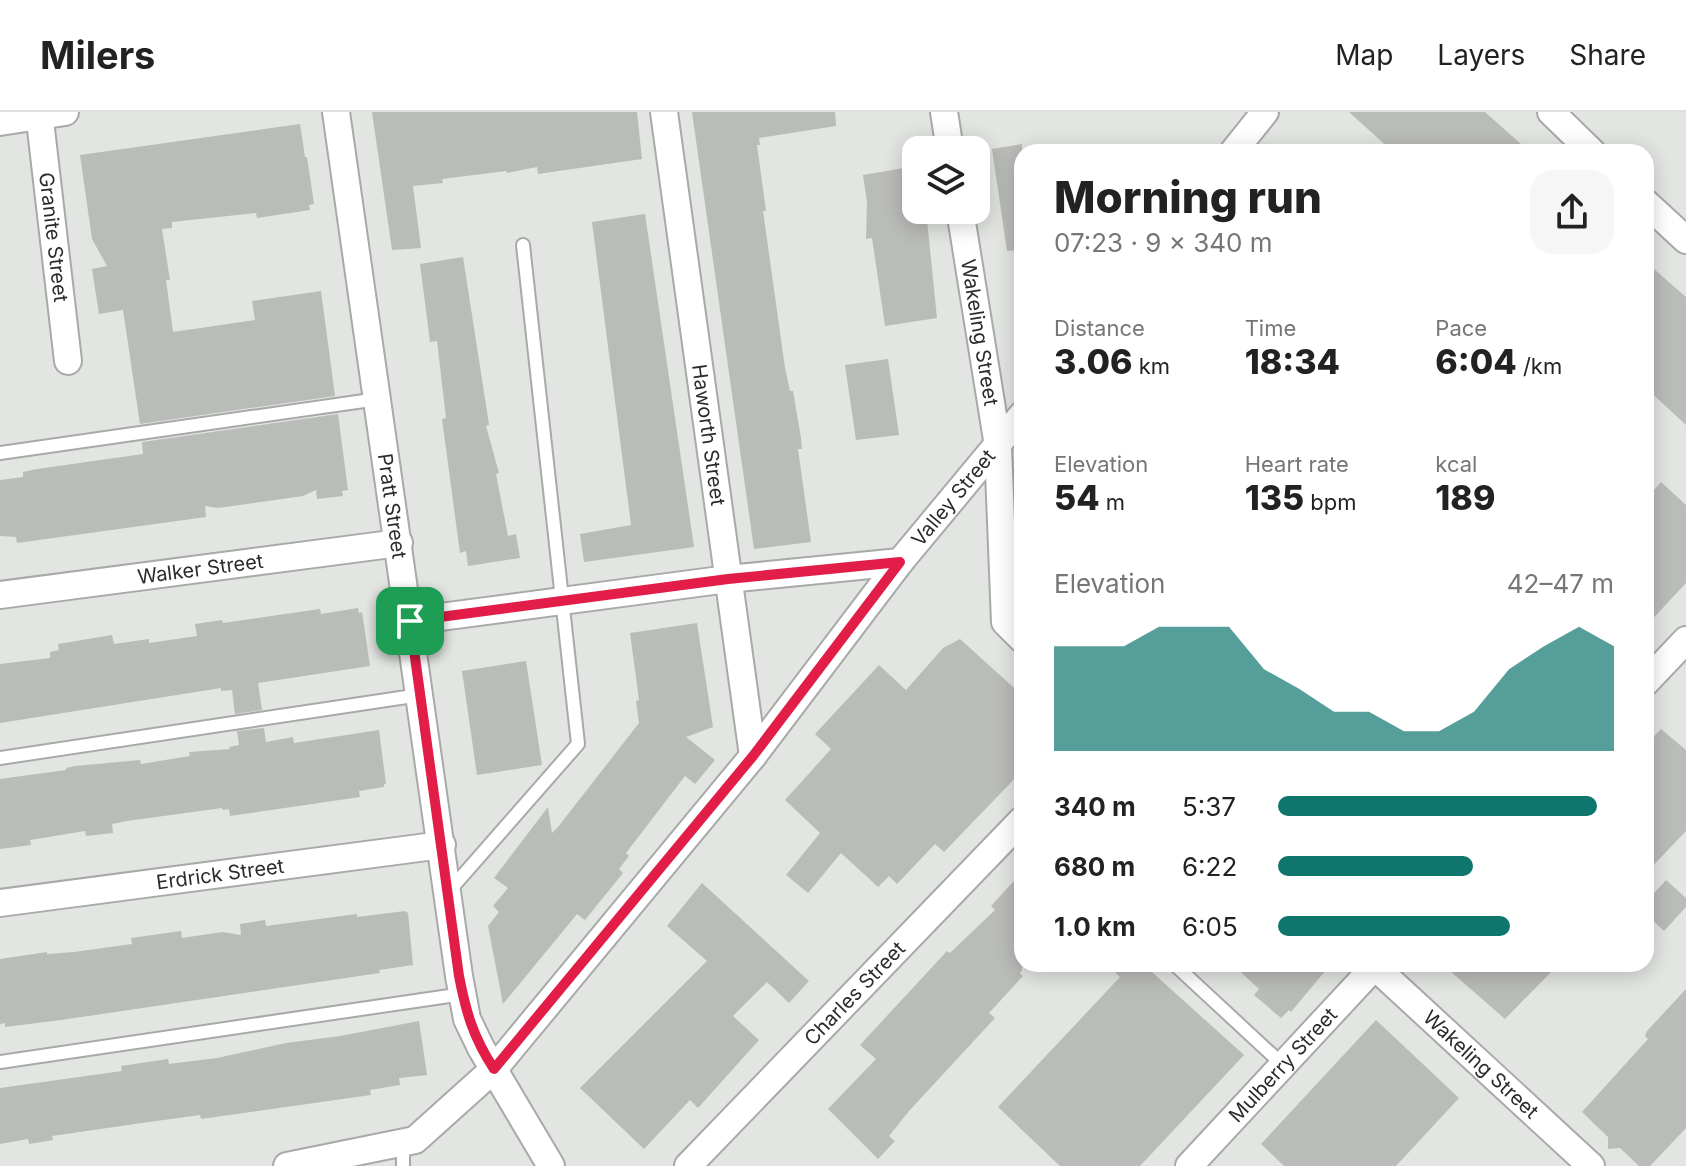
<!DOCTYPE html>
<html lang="en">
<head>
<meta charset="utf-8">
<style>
	:root { --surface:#fff; --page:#f6f6f6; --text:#222; --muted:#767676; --line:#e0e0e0; --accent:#0f766e }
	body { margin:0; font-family:Inter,sans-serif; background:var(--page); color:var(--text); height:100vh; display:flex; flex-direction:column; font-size:30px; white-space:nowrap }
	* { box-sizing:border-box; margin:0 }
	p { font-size:26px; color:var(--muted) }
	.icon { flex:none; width:44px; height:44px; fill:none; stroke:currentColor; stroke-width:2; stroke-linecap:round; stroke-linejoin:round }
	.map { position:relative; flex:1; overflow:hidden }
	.sheet { position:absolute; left:1014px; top:32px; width:640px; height:828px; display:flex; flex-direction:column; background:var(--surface); border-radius:24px; box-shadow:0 4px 20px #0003 }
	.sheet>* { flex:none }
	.buttons { position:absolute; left:902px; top:24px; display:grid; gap:16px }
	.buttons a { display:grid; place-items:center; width:88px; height:88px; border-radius:16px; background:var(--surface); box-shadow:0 4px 20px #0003; font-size:40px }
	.pin { position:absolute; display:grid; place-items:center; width:68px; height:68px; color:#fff; margin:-34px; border-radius:16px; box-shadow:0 4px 12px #0006 }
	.round { display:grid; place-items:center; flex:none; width:84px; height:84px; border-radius:24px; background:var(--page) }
	.head { display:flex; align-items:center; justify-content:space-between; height:136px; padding:0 40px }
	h1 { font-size:44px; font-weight:800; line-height:60px }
	.metrics { display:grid; grid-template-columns:repeat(3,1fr); gap:12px; height:136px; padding:8px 40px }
	.metrics div { display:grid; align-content:center }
	.metrics b { font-size:34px; font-weight:800 }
	.metrics small { font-size:22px; font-weight:400 }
	.metrics p { font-size:22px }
	.chart { height:224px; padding:16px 40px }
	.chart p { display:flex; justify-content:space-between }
	.chart svg { width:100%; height:144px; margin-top:8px; fill:var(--accent); opacity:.7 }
	ul { padding:0 40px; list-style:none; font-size:26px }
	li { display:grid; grid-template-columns:128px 96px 1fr; align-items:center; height:60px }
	li i { height:20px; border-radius:10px; background:var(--accent) }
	header { display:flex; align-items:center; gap:48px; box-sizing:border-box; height:112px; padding:0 40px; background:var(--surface); border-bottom:2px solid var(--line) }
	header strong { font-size:38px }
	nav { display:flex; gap:44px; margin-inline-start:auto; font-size:28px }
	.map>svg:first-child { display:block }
	.building { fill:#babcb9 }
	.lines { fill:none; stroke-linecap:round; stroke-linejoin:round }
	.service-casing { stroke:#a7aaa7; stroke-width:16 }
	.minor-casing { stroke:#a7aaa7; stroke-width:30 }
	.service { stroke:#fff; stroke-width:12 }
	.minor { stroke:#fff; stroke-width:26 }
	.route-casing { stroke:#fff; stroke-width:16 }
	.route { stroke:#e11d48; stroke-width:10 }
	.labels { text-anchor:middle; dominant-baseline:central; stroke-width:8; stroke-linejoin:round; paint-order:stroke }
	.street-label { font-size:20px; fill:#2b2c2a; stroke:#eff2ef }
</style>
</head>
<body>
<header>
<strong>Milers</strong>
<nav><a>Map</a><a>Layers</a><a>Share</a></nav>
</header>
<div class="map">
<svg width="1686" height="1054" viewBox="0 0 1686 1054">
	<rect width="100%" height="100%" fill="#e2e5e2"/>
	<path class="building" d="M372,0h265l5,47 -104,15 -1,-7 -30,6 -1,-2 -64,8 1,4 -30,3 8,62 -29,2z
		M692,0h143l1,14 -77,12 1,7h-3l9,66h-3l22,157 5,23h3l8,47 1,11h-4l13,93 -57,7z
		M1349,0h136l45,40h-137z
		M300,12l5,33h2l7,47 -5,1 1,5 -53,8 -1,-5 -84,9v6l-10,1 8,51h-4l7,52 82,-12 -3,-19 69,-10 14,105 -195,28 -17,-114 -24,4 -7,-45 15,-3 -15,-27 -12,-84z
		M1022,32v106l-15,1 -15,-102z
		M916,54v44h10l11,108 -52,8 -13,-88 -6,1 1,-37 -4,-27z
		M645,102l49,333 -110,15 -4,-28 51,-9 -39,-303z
		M463,145l25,161 1,7 -3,1 13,47 -3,1 12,62 8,-2 4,24 -52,8 -2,-15 -6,2 -18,-134 4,-1 -9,-77 -7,1 -10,-78z
		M1646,150l40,35v128l-40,-37z
		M888,247l11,76 -43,5 -11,-75z
		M338,302l10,76 -6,1 1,5 -26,3 -1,-9 -13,6 -85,12 -13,-2 1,11 -189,26 -1,-6 -16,-1v-56l23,-3v-5l14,-3 106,-15 -1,-12z
		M1661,370l25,23v78l-40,43v-127z
		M358,496l1,5 3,-1 8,54 -112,17 4,27 -27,4 -3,-24 -11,1v-3l-221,35v-59l50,-6v-6l9,-2 -1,-6 54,-9 2,9 35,-5v4l48,-7 -2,-12 27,-4 1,3 97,-14 1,5z
		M697,511l16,104 -27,10 29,23 -20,24 -10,-8 -59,77 3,3 -10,13 4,4 -38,47 -8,-6 -74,90 -15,-78 11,-14 -6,-6 15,-18 -14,-10 54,-71 4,26 6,-6 81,-104 -3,-22 3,-1 -9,-67z
		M960,527l62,56 -7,7 7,7v62l-78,81 -9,-8 -38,40 -8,-8 -11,11 -37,-34 -33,40 -22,-18 34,-42 -35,-33 46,-51 -16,-15 64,-69 27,25 37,-42z
		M526,549l16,104 -65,10 -15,-104z
		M264,616l2,14 27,-5 1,6 85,-13 7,54h-2v3l-25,4 1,6 -130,19 -1,-7 -6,1 -1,-2 -95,13 -15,3 1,9 -27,3 -1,-5 -55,9 1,5 -31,4v-70l66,-9v-2l9,-2 65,-6 1,4 49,-8 -1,-4 41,-3 -1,-2 10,-2 -2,-14z
		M1661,617l25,21v81l-40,42v-128z
		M1022,760v98l-2,3 3,3 -34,37 6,5 -86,93 -20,25 6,5 -17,18 -50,-50 48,-50 -16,-14 87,-94 3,2 45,-43 -4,-4z
		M1666,768l20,18v9l-22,24 -18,-17v-12z
		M702,771l107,98 -20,22 -22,-21 -34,34 26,24 -61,68 -8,-8 -46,49 -64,-61 127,-127 -40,-35z
		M405,799l3,2 5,52 -34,5 1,3 -319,47 -56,7v-4l-5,1v-65l47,-7v2l27,-2 58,-8 -1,-6 50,-7 1,7 40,-6 19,3 -1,-11 25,-4 1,6 91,-12v3z
		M1106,852h37l101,91 -104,111h-80l-62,-59 122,-130z
		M1232,852h99l-40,48 -2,-2 -8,8 -27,-23 5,-6z
		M1442,852h117l-54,55z
		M1686,877v139l-36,38h-11l-19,-18 -12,1v-12l-26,-25 66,-73 -3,-3 2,-5z
		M1376,908l83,78 -63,68h-112l-23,-22z
		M419,909l8,54 -28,3 1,7 -30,5 1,5 -170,24 -1,-4 -51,7 -97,14 1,4 -24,4 -1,-5 -28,5v-56l122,-17 -1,-5 47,-7 1,5 48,-6 69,-15 54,-7z"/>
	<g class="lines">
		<defs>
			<path id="service" d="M0,341l378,-54
				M0,646l420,-63
				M450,778l128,-146 -55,-499
				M1174,852l109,101
				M0,950l463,-68
				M403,1054v-23"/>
			<g id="minor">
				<path id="s1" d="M39,0l29,249"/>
				<path id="s2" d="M336,0l123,864 8,43 14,29 70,118"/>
				<path id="s3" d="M664,0l89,644"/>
				<path d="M944,0l6,38"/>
				<path d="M1551,0l41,40"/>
				<path d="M0,10l65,-10"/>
				<path d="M1233,40l32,-40"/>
				<path d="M1646,91l40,37"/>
				<path id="s4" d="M960,98l38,236 7,176 17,17"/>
				<path id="s5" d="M0,483l399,-52"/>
				<path d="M410,509l318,-42 172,-17"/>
				<path d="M1646,570l40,-42"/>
				<path id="s6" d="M0,791l442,-58"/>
				<path id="s7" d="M1372,852l219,202"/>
				<path id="s8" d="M287,1054l128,-26 79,-71 259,-313 147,-194 122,-147"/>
				<path id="s9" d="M688,1054l334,-346"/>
				<path id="s10" d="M1189,1054l188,-202"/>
			</g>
		</defs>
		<use href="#service" class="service-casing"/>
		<use href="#minor" class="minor-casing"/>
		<use href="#service" class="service"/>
		<use href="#minor" class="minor"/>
	</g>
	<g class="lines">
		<defs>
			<path id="route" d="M900,450l-147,194 -259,313c-21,-32 -28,-57 -35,-93l-49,-355 318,-42z"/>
		</defs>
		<use href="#route" class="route-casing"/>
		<use href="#route" class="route"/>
	</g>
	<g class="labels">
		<g class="street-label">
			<text stroke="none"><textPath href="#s1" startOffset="126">Granite Street</textPath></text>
			<text stroke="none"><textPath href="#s4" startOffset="124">Wakeling Street</textPath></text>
			<text stroke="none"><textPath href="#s3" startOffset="326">Haworth Street</textPath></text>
			<text stroke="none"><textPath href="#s8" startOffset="970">Valley Street</textPath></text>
			<text stroke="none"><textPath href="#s2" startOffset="398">Pratt Street</textPath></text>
			<text stroke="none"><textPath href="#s5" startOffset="202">Walker Street</textPath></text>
			<text stroke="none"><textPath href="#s6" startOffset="222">Erdrick Street</textPath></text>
			<text stroke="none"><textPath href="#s9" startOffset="240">Charles Street</textPath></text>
			<text stroke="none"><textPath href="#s10" startOffset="138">Mulberry Street</textPath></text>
			<text stroke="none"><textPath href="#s7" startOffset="148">Wakeling Street</textPath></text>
		</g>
	</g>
</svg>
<div class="buttons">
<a><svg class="icon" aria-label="layers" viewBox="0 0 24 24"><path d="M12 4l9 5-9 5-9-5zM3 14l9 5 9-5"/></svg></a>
</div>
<div class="pin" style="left:410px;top:509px;background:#1e9e55"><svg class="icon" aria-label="arrive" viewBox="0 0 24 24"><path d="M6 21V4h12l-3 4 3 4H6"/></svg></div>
<section class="sheet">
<div class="head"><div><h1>Morning run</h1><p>07:23 · 9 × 340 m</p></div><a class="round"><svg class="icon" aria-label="share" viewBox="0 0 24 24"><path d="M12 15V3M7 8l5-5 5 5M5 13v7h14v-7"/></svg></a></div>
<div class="metrics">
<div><p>Distance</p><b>3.06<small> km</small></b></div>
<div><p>Time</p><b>18:34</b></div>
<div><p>Pace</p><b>6:04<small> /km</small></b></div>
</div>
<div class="metrics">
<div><p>Elevation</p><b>54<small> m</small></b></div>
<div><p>Heart rate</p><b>135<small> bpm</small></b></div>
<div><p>kcal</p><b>189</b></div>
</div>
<div class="chart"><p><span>Elevation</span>42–47 m</p>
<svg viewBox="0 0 160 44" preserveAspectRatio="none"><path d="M0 44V12L10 12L20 12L30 6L40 6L50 6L60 19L70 25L80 32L90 32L100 38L110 38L120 32L130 19L140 12L150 6L160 12V44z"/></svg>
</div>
<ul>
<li><b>340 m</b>5:37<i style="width:95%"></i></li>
<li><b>680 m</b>6:22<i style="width:58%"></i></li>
<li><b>1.0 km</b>6:05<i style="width:69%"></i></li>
</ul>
</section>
</div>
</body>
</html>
